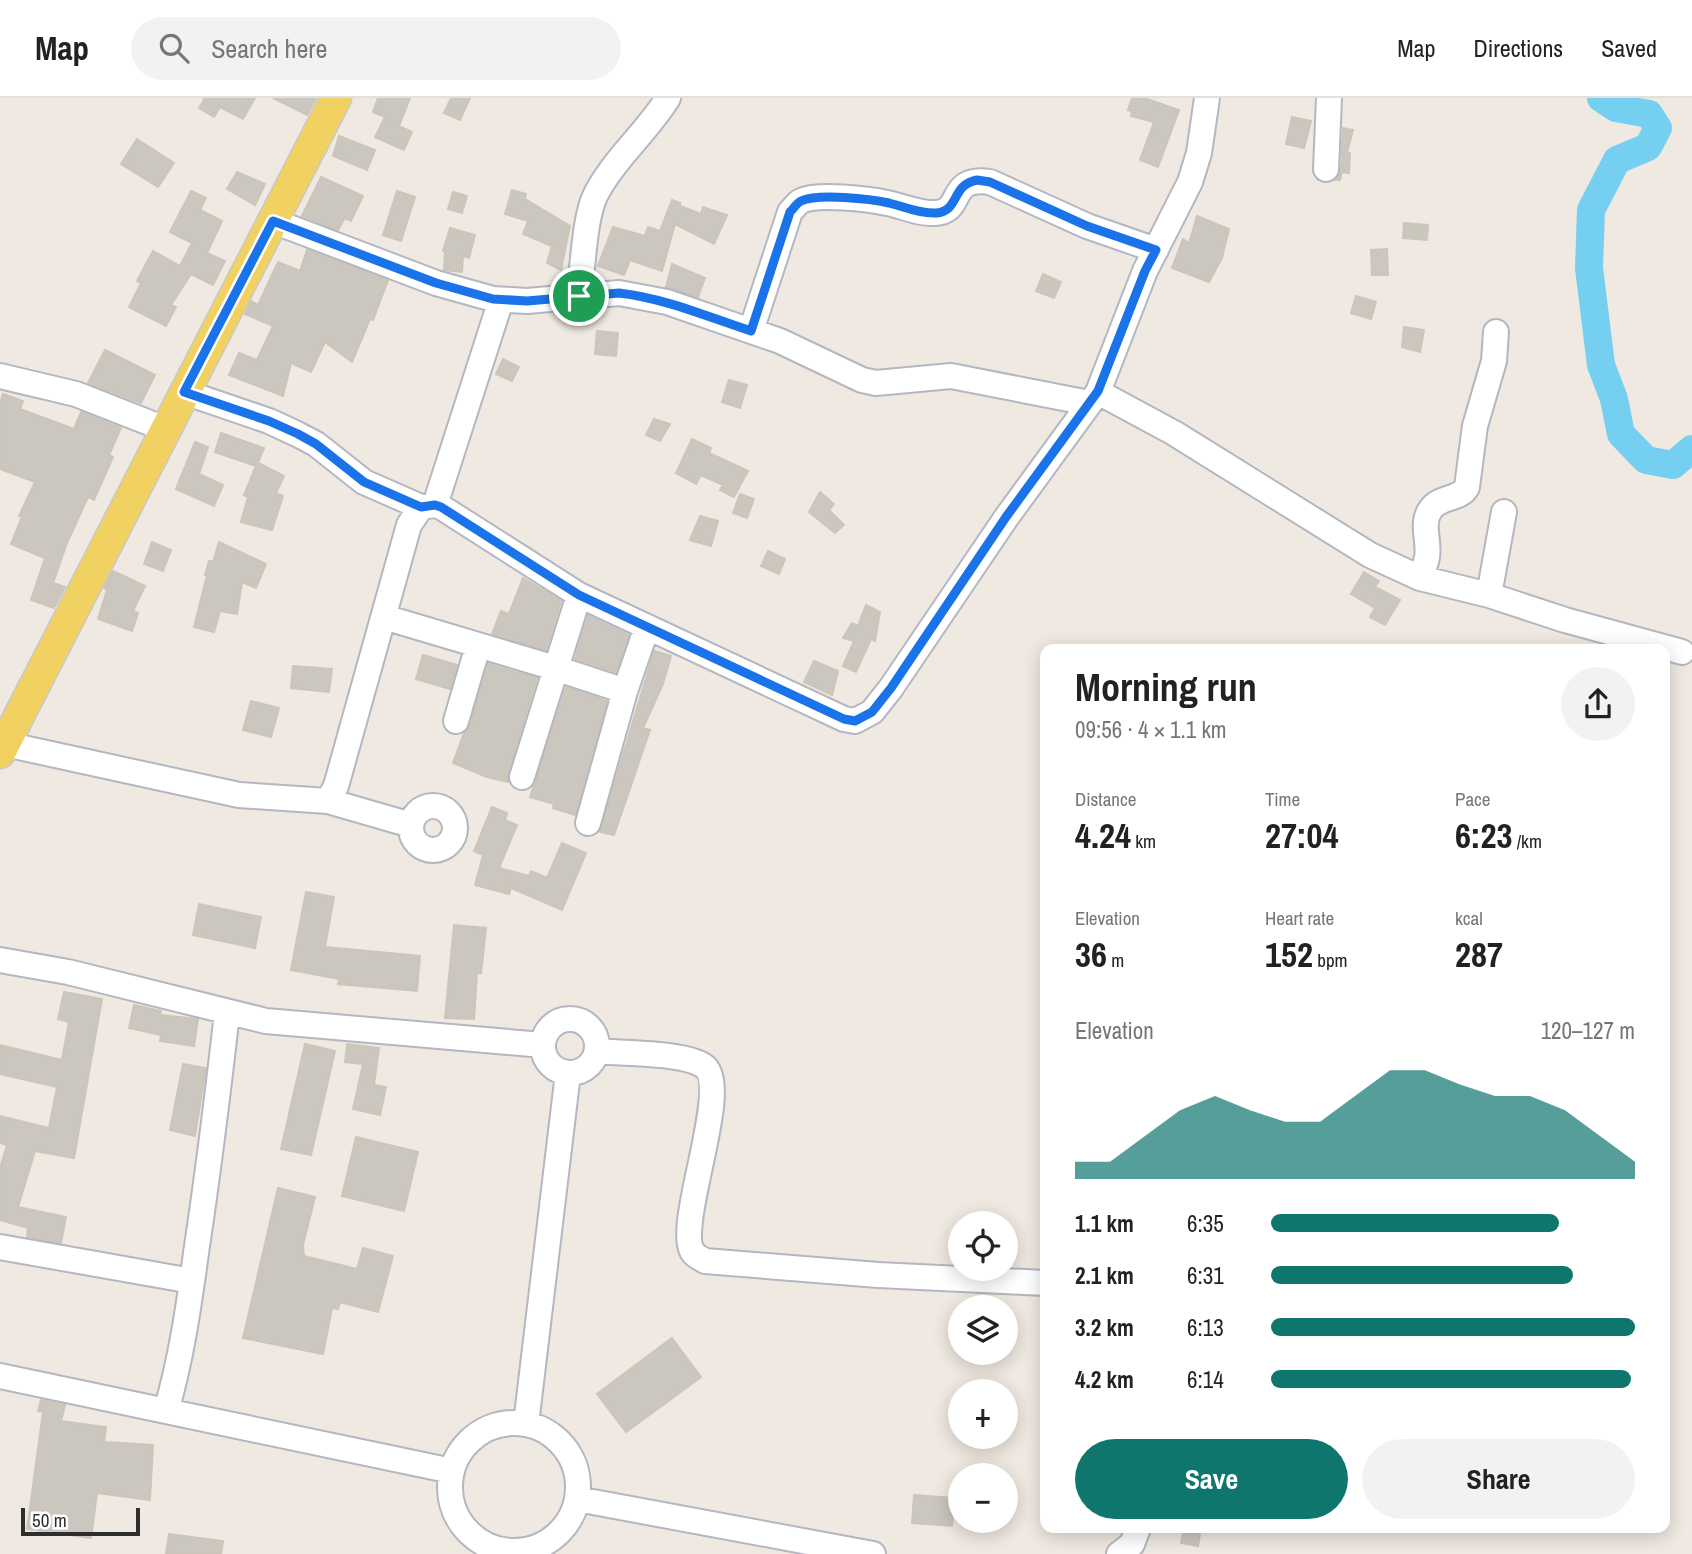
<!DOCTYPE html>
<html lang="en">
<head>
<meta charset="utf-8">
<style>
	:root { --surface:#fff; --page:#f2f2f2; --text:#222; --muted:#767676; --line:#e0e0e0; --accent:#0f766e }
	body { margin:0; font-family:"Archivo Narrow",sans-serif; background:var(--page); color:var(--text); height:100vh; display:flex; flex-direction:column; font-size:26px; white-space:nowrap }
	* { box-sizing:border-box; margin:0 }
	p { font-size:23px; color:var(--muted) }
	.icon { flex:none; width:38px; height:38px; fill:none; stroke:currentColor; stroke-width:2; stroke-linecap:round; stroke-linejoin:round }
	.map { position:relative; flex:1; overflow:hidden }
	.panel { position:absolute; left:1040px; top:546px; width:630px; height:889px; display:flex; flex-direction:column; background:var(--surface); border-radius:14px; box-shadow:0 4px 18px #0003 }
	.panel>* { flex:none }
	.buttons { position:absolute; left:948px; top:1113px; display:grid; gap:14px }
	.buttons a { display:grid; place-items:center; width:70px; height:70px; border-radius:50%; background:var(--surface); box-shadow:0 4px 18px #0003; font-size:35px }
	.scale { position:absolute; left:21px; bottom:18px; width:119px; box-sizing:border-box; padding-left:7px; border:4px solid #2e2e2e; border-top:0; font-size:19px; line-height:24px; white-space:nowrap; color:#2e2e2e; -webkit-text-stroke:5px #fff; paint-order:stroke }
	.pin { position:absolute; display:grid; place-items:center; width:60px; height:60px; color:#fff; margin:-30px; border:4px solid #fff; border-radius:50%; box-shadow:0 2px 7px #0007 }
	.round { display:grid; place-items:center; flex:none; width:74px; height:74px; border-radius:37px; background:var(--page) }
	.overview { display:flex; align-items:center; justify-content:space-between; height:119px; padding:0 35px }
	h1 { font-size:38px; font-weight:800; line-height:52px }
	.figures { display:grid; grid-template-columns:repeat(3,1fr); gap:10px; height:119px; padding:7px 35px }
	.figures div { display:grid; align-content:center }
	.figures b { font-size:35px; font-weight:800 }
	.figures small { font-size:19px; font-weight:400 }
	.figures p { font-size:19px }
	.chart { height:196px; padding:14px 35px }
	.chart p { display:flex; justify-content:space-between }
	.chart svg { width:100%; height:126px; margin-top:7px; fill:var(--accent); opacity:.7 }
	.primary-button { display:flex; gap:14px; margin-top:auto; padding:14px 35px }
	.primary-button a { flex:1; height:80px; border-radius:42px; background:var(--accent); color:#fff; font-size:28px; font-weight:800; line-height:80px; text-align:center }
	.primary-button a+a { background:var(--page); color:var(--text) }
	ul { padding:0 35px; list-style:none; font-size:23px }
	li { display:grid; grid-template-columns:112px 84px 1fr; align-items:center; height:52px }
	li i { height:18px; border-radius:9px; background:var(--accent) }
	header { display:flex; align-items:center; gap:42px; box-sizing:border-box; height:98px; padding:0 35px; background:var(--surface); border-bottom:2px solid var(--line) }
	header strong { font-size:33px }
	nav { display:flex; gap:38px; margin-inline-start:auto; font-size:24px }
	.search { width:490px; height:63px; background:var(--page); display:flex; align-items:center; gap:18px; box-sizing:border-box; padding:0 24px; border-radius:38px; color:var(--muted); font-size:26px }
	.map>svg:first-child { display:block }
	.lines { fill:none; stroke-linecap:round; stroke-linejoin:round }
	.river { stroke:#75cff0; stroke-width:28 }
	.building { fill:#cbc7bf; stroke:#cbc5ba; stroke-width:2 }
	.minor-casing { stroke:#b4b7c1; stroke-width:28 }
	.major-casing { stroke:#c9c9c9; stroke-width:33 }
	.minor { stroke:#fff; stroke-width:24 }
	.major { stroke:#f2d163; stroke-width:30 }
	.route-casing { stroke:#fff; stroke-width:14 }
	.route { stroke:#1a73e8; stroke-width:9 }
</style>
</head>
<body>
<header>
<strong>Map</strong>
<div class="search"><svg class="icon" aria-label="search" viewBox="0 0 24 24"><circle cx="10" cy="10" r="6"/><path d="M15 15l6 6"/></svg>Search here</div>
<nav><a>Map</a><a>Directions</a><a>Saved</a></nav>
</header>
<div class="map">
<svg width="1692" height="1456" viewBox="0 0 1692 1456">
	<rect width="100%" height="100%" fill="#efe9e1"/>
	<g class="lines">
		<path class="river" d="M1601,0l15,10 33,6 9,14 -10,19 -31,13 -26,50 -2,58 12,97 13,34 7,35 25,26 27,5 19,-16"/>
	</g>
	<path class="building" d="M203,0h52l-12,21 -23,-12 -6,10 -15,-9 6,-9z
		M273,0h43l-9,17z
		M378,0h32l-11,28 13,6 -8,18 -29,-13 10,-20 -12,-5z
		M451,0h19l-10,22 -16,-7z
		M1132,0h12l35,12 -21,57 -18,-7 14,-38 -23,-6 1,-5 -4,-1z
		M1292,19l19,4 -7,27 -18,-4z
		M1343,30l10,2 -6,23h3l-1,20 -7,-1 -2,8h-4l5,-10z
		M339,38l36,14 -8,20 -34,-14z
		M137,41l37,24 -16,24 -37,-23z
		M237,74l28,12 -10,21 -28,-16z
		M321,79l42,19 -12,25 -6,-3 -7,12 -36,-14z
		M512,92l14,4 -1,5 45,27 -9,44 -14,-7 5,-17 -29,-12 5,-13 -23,-7z
		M191,93l15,7 -6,12 22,11 -15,32 18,8 -12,24 -22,-11 -20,31 5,2 -10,19 -37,-19 12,-24 -4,-2 16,-30 27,15 12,-23 -22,-11z
		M397,93l18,6 -14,44 -18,-6z
		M453,94l14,4 -5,17 -14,-4z
		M672,102l8,3v3l21,8 2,-7 24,8 -13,29 -39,-20 -13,47 -32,-11 -6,15 -26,-9 15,-39 32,9 3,-9 12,4z
		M1197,118l32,13 -7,29 -13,24 -37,-14 11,-29 6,4z
		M1404,125l24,2 -1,15 -24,-2z
		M450,130l25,7 -6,23 -6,-2 -1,16 -18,-2 1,-18 -2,-1z
		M1387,151l1,26h-16l-1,-25z
		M307,152l81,30 -15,40 -3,-1 -18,43 -27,-20 -14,30 -20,-9 -8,33 -54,-21 10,-22 18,7 16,-34 -28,-12 6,-13 7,4 20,-43 22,9z
		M672,166l33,14 -7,19 -32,-10z
		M1043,176l18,8 -7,16 -18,-7z
		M1356,198l20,6 -5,17 -20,-6z
		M1404,229l20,3 -4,22 -18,-5z
		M597,233l21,2 -2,23 -21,-2z
		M105,252l50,25 -14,28 -53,-20z
		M503,261l16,8 -7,14 -16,-7z
		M729,282l18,5 -7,23 -18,-6z
		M3,296l20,7 -3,8 54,20 7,-17 40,16 -12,27 4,2 -19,43 -6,-3 -21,46 -14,40 12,4 -11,21 -23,-8 14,-42 -34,-14 11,-27 -3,-1 16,-34 -35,-13v-66z
		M654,321l16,5 -10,17 -14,-6z
		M221,335l43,15 -6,15 26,13 -8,17 7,3 -11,34 -31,-8 7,-25 -4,-2 12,-29 -41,-14z
		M692,341l19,9 -2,5 39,18 -14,26 -14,-7 3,-5 -22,-10 -5,9 -20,-11z
		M195,344l13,5 -9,27 24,11 -9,21 -38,-17z
		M820,394l14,12 -5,6 15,15 -9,8 -26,-21z
		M740,396l14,5 -7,19 -14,-5z
		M700,418l18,5 -7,25 -21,-6z
		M152,444l19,8 -8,21 -19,-7z
		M219,444l47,22 -10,24 -14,-6 -5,32 -17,-3 -6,21 -20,-5 13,-52h-2l4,-14 4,1z
		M768,453l17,8 -6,15 -18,-8z
		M113,473l32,15 -12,25 5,2 -6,18 -34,-12 9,-29 -3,-2z
		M1364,474l15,9 -4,6 25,13 -15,25 -15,-8 5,-9 -24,-14z
		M523,480l38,23 -15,49 -54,-16 9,-23 8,3z
		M866,507l14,7 -5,29 -4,-2 -15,33 -13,-6 11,-25 -11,-3 9,-15 6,3z
		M588,518l41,19 -13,37 -41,-13z
		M654,553l17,5 -8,28 -20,44 7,2 -36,105 -14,-3z
		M423,557l34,10 -7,24 -34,-10z
		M814,563l24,10 -6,24 -28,-13z
		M488,566l49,14 -29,95v9l-21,-5 -34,-14 11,-30 6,-8z
		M293,568l39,3 -3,23 -38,-4z
		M566,589l41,14 -32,114 -22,-7 1,-4 -24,-7z
		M251,603l28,7 -8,29 -28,-7z
		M492,709l15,6 -2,7 12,5 -18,43 30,8 2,-5 16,7 15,-35 24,10 -24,57 -51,-22 -2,6 -34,-9 8,-30 -9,-4z
		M306,794l28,5 -9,50 95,9 -3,35 -79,-7 1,-5 -48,-9z
		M199,806l62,13 -6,31 -62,-13z
		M454,827l32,3 -5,45h-4l-3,46 -29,-1z
		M64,894l38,7 -28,159 -39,-7 -17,56 48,10 -5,26 -34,-6 1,-9 -28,-8v-52l7,-23 -7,-2v-27l49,12 8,-41 -57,-13v-29l62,15 7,-38 -11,-3z
		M134,907l27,6 -1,4 38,4 -4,27 -34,-5 1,-6 -32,-7z
		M305,946l30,7 -24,104 -30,-6z
		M347,946l32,4 -5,37 12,2 -6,28 -27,-6 10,-45 -18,-2z
		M183,966l23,4 -11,68 -25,-6z
		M356,1039l62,15 -14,59 -62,-15z
		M278,1090l37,9 -12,48 1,11 53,13 6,-21 30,8 -15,56 -38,-10 -2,7 -6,-1 -9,46 -80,-16z
		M672,1240l29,39 -75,55 -29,-38z
		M41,1302l24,5 -4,16 45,6 -2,15 49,3 -3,55 -53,-7 -6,45 -64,-9 16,-117 -5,-1z
		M914,1397l40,3 -2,28 -40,-3z
		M1184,1430h17l-3,18 -17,-3z
		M169,1436l54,7 -2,13h-55z"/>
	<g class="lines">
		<defs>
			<path id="minor" d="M1326,71l3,-71
				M273,123l163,62 57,16 34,2 92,-8 48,9 113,39 82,39 14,3 75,-7 138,27
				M579,198c4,-27 5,-79 17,-102 18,-35 51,-62 72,-96
				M751,233l39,-119c3,-3 7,-9 11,-11 16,-8 68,-2 86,2 16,3 31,11 48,10 30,-1 11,-37 55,-31l97,44 69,24
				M0,278l76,18 89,35
				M184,294l85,29 28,13 19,10 48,38 57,25 14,-2 6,2 138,88 265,124 11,2 17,-9 19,-24 115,-170 92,-126 47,-121 45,-89 9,-29 8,-55
				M1098,294l76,41 196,122 50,23 69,17 76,25 117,32
				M435,407l66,-205
				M1420,480c3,-7 6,-14 7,-21 3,-16 -7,-34 4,-48 9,-13 29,-9 36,-22l8,-61 19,-65 2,-29
				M1489,497l15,-83
				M384,519l171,51 70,23
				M456,623l22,-75
				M5,646l234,51 89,6 8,-15 73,-261 12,-18
				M522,679l57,-182
				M328,703l83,24
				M411 730a22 22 0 1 1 44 0a22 22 0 1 1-44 0Z
				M588,725l37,-132 22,-64
				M0,862l68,12 198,49 277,24
				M543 948a27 27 0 1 1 54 0a27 27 0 1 1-54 0Z
				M598,953c26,3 86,1 106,15 28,20 -28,156 -12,185 3,5 8,7 13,10l173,14 167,8
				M0,1149l192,34
				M0,1278l166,35c15,-51 23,-106 30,-158 12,-80 22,-160 31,-240
				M166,1313l286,60
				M450 1389a64 64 0 1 1 128 0a64 64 0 1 1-128 0Z
				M526,1326l42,-351
				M577,1401l296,55
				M1119,1456l13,-10 6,-16"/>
			<path id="major" d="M0,655l336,-655"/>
		</defs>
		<use href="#minor" class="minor-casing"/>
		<use href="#major" class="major-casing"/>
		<use href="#minor" class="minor"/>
		<use href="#major" class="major"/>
	</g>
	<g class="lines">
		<defs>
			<path id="route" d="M977,82l13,2 97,44 69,24 -11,21 -47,120 -92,126 -115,171 -19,24 -17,9 -11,-2 -265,-124 -138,-88 -6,-2 -14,2 -57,-25 -48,-38 -18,-10 -29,-13 -85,-29 89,-171 163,62 57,16 34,2 92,-8c45,5 89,24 132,38l39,-119c3,-3 7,-9 11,-11 17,-8 70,-2 88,2 16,4 31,11 48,10 23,-3 14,-28 40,-33z"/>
		</defs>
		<use href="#route" class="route-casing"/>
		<use href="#route" class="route"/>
	</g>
</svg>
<div class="buttons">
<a><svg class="icon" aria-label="locate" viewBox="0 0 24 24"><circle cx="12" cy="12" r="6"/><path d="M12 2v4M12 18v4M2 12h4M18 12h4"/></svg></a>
<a><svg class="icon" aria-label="layers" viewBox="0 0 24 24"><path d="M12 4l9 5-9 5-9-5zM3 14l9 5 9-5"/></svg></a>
<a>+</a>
<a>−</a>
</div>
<div class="scale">50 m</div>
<div class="pin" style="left:579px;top:198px;background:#1e9e55"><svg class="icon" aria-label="arrive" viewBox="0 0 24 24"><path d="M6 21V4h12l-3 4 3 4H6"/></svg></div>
<section class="panel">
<div class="overview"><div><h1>Morning run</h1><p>09:56 · 4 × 1.1 km</p></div><a class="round"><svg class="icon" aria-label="share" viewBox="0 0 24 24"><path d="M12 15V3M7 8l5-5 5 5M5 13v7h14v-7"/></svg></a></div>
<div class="figures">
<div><p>Distance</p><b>4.24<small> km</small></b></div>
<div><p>Time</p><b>27:04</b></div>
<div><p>Pace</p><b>6:23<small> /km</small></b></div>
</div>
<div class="figures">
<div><p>Elevation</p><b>36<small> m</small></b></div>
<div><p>Heart rate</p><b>152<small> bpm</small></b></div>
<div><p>kcal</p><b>287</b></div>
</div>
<div class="chart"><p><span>Elevation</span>120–127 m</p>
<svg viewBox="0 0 160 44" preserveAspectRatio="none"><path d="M0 44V38L10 38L20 29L30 20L40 15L50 20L60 24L70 24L80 15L90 6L100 6L110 11L120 15L130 15L140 20L150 29L160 38V44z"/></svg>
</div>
<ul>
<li><b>1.1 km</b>6:35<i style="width:79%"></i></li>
<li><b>2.1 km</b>6:31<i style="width:83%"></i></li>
<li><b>3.2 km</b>6:13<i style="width:100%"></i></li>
<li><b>4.2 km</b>6:14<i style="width:99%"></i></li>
</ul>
<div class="primary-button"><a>Save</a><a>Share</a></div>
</section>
</div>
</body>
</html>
